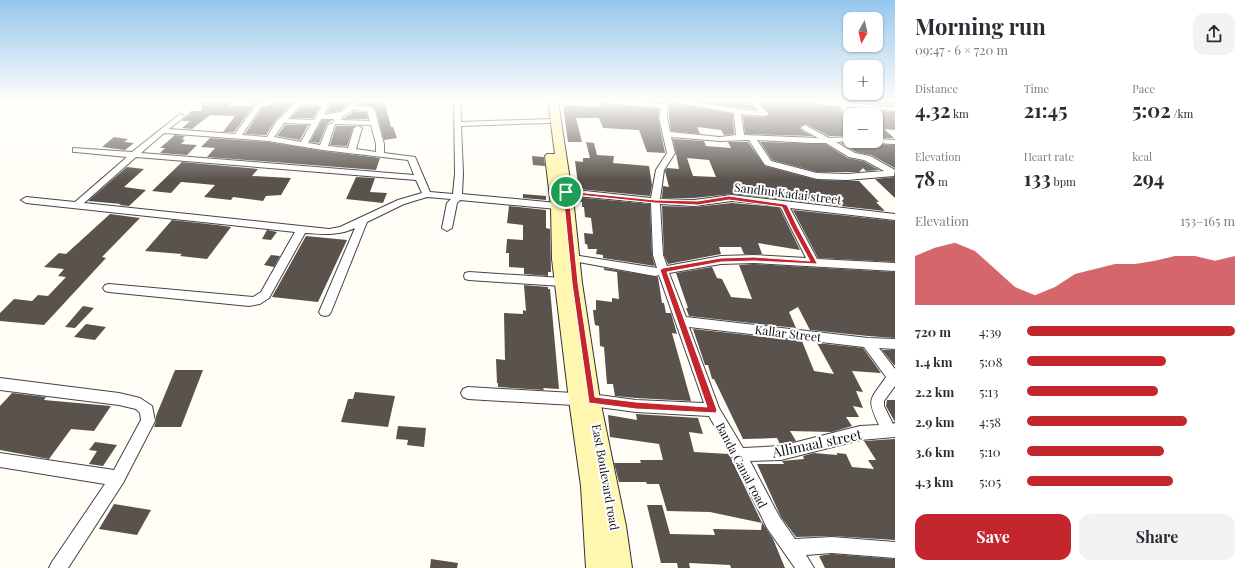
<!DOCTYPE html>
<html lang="en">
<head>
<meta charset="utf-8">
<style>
	:root { --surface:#fff; --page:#f2f2f3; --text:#2b2b33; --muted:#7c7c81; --accent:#c4262e }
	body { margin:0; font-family:"Playfair Display",serif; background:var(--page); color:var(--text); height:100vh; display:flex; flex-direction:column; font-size:15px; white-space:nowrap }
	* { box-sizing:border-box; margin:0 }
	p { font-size:13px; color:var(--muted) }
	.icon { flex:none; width:22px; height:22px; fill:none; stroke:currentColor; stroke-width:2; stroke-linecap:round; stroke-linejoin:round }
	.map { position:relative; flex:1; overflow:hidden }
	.sheet { display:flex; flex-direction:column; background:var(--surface); width:360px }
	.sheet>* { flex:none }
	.needle { width:26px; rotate:188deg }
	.buttons { position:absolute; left:843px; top:12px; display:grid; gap:8px }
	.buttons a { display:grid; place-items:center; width:40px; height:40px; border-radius:8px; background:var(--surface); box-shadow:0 1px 3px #0004; font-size:20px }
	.pin { position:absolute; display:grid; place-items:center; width:34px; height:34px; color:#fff; margin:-17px; border:2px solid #fff; border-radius:50%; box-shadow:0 1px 4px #0007 }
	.round { display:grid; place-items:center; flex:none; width:42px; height:42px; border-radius:12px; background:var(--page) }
	.overview { display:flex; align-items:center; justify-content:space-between; height:68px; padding:0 20px }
	h1 { font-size:22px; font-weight:700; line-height:30px }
	.stats { display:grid; grid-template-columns:repeat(3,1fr); gap:6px; height:68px; padding:4px 20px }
	.stats div { display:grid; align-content:center }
	.stats b { font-size:20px; font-weight:700 }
	.stats small { font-size:11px; font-weight:400 }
	.stats p { font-size:11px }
	.chart { height:112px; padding:8px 20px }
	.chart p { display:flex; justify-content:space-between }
	.chart svg { width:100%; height:72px; margin-top:4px; fill:var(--accent); opacity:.7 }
	.primary-button { display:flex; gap:8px; margin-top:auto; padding:8px 20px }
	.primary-button a { flex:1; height:46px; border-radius:12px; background:var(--accent); color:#fff; font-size:16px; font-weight:700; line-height:46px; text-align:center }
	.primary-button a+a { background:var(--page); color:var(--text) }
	ul { padding:0 20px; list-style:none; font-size:13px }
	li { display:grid; grid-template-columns:64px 48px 1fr; align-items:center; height:30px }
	li i { height:10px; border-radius:5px; background:var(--accent) }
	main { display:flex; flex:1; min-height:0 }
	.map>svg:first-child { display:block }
	.building { fill:#5a524d; fill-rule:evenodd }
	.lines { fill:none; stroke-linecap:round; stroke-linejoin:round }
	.street-casing { stroke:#444; stroke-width:2 }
	.secondary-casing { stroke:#333; stroke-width:2 }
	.street { fill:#fff; fill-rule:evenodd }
	.secondary { fill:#fff6b0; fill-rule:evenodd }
	.route { fill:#c4262e; stroke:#fff; fill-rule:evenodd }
	.labels { text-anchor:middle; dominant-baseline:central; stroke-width:4; stroke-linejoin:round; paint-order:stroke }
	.street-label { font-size:12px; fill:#111; stroke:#fff }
	.near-street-label { font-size:14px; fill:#111; stroke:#fff }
</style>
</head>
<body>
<main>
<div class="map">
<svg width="895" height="568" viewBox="0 0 895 568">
	<rect width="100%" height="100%" fill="#fffdf5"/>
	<path class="building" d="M202,101h31l-5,5h22l5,-5h10l-9,2 -22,29h-11l12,-16 -25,-1 -18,14 -10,-1 8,-7h-8l9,-10h11z
		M332,101h21l-13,10 -13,2z
		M357,101h26l-2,3h4l6,23h2l4,11 -13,2 -8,-30 -4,-4 -13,-1v-2z
		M599,101l5,3 55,5 -1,8 7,36 -18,-1 -8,-22 -36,-2 -4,-10h-23l6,24h-14l-5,-37 36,2z
		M670,101h3l4,3 56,10 1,20 -10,1 -3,-5 -24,-3 3,7 -29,-3 -2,-14z
		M692,101h56l6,8 -17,-2z
		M757,101h48l4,3 30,3 4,8 -2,-1 9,11v11h-21l-23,-12 -6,2v2l1,2 11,6 -67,-2 -2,-18 22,1 5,-3z
		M838,101h57v4z
		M277,103h16l-18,18 -9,14 -21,-1 17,-26z
		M302,106l18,1 -7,11h-22z
		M850,109l45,3v18l-11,-1 10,9h-18v-23h-23z
		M353,112h13l2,7h-25z
		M322,120h10l-5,4 -8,19 -9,-1z
		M285,125h23l-8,15 -23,-4z
		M336,126h19l-2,2 -6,18 -17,-1z
		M175,135l10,1 -3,3 3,1 -4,4 16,1 -10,10 -27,-2 5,-5h-5z
		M114,137l14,2 -4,3 10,1 -9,7 -23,-3z
		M210,138l58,4 55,9 57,7 -4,12 -169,-13 8,-9 -14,-1z
		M673,139l31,2 2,5 25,2 -3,-6h20l17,24 52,14 42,1 20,21h-3l9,9 -153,-17 -38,4h-32l1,-12 6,1 -4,-16 2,-3 12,1zM687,158l22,2 7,17 -23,-1z
		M852,141h19l2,3 22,1v23l-24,-13 -15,-3 -15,-9 10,-1z
		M586,142l8,1 3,12 17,1 -1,7 36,3 3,19 -2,11 -72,-7 2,-5h-2l-3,-23 8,1v-4h7z
		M760,142l66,2 22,14 15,3 16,9 -13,1 -3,-3 -4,4h-42l-45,-12z
		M532,156l12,1 1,9 -12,-1z
		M182,162l76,7 -6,7 39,2 -10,17 -15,1 -3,5 -30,-4 -2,3 -27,-3 11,-12 -22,-2 -12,-1 -10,11 -19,-2z
		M127,167l17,2 -20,18 22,3 -17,16 -10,-1 2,-1 -33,-3z
		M356,177l19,1 -5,14 17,1 -4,10 -37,-4z
		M895,177v21l-20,-19z
		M523,194l23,2v4l-23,-2z
		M575,197l75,7 2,51 3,11 -52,-8v-3l-7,-1 1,-5h-9l-1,-5h-2l-1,-11 9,1 -2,-16 -6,-1 -1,-10h-2v-5l-7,-2z
		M732,203l47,4 21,43 -42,-7 4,11h-18l-3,-7h-22l2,7 -53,10 -4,-9 -2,-49 32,1z
		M509,206l37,4v18l4,1 1,43h-3v4l-24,-2v-6l-15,-1v-14h-3l1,-14 16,1v-15l-16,-2z
		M793,210l102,11v41l-77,-4z
		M110,214l30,4 -38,39 4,1 -62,67 -44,-4v-8l14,-14 18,2 6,-6 10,1 18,-19 -8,-1 6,-7 -20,-2 15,-14 7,1z
		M172,220l45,5 14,2 -24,32 -27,-3 2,-2 -37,-3z
		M267,230l10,2 -6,8 -9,-1z
		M306,236l41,4 -29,62 -46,-5z
		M271,255l9,1 -6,11 -10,-2z
		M754,264l141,8v66l-27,-2 -58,-6 -12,-23 -9,5 7,16 -107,-12 -3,-8h2l-12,-35 36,-6 5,11 5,1 9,18 21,2 -13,-34z
		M604,268l54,9 4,26h2l2,10h5l6,21 -5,-1 19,68 -55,-3 -21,-2 -2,-12h-6l-3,-37 -4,-1 -1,-20 -4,-1 -1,-6 -1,-9h3v-10l16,2v-4l7,1 -2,-27 -13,-2z
		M524,285l24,2v2h2l9,100 -16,-1 1,2 -46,-3v-4h-1l-1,-24 9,1 -1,-47 19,1v-4l3,1z
		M83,306l11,2 -19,20 -10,-1z
		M86,324l20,3 -11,13 -21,-3z
		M693,329l109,12 12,30 20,3 -17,-31 46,5 18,25 -29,-2 11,21 -7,-1 7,17 -10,-2 6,11h-13l6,9 -20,6 -42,-1 6,10 -13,3h-3l-3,-6 -34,1 -29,-60h-2l-4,-14h-3z
		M882,350h13v15h-1z
		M175,370h28l-22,57h-27l2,-5v-6z
		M355,392l40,4 -7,31 -47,-5 7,-23h5z
		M12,393l34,4 -2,3 67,6 -17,25 -23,-2 -22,30 -49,-9v-44z
		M887,400h8v22l-9,-16z
		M636,414l62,4 5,16 -14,-2 5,20 35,2 33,69 -52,-11 -43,-1 -8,-27h-12l-1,-2h-27l-5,-19h27l-1,-3h23l-4,-16 -49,-7 -2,-22 29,5z
		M398,426l28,2 -2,19 -17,-2 1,-5 -12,-1z
		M895,439v101l-63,-4 -36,1 -15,-20 -24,-53h27l-2,-3 22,-2 -1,-3 11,-3 23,2v-2l9,1 6,13 22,2 -6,-9h8l-12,-19z
		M95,442l22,3 -14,21 -14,-2 8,-13 -8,-1z
		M114,504l37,6 -14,25 -38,-6z
		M647,505h15l8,29 45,1 -2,-6 48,1 1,-8 11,17 12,29h-54l-1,-3 -41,-2 1,5h-12l-1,-5h-16z
		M832,554l63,5v9h-70l-6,-12z
		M431,559l27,4 -1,5h-27z"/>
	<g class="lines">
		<defs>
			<path id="street" d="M270,101h8l-9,4 -8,2 -19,28 25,2 9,-15 21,-21 27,1 7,-1 -7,14 17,-3 12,-10h4l1,1 -2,3 16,1 3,4 9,33v9l31,4 15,35 23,2 2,-21 -1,-72h6l1,21 89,-3v4h-3l-86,3 2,47 -1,21 95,9 5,3 -5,3 -97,-9 -3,3 -5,25 -5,3 -5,-3 5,-25 4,-4 -24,-2 -23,7 -37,18 -36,90 -2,3 -4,1 -4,-1 -2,-3 36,-84c-17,8 -32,6 -50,5l-36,65 -9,6 -11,2 -140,-14 -4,-1 -2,-3 2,-3 4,-1 144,13 8,-5 34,-60 -269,-29 -5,-3 5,-3 49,5 52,-45 -51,-5h-3v-4l59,4 48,-38 4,2 -1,2 -14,11 66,5 22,-30zM301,104l21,2 -8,14 -26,-1zM353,110l14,1 3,10 -29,-1 1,-3zM321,119h13l-1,4 -5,2 -8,20 -12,-2zM284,123l27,1 -10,18 -27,-5zM335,124l36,1 5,19v8l-20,-3 6,-21 -4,-2 -4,2 -6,20 -20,-2zM164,133l104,8 55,9 85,10 6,15 -273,-22zM136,157l280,23 6,13 -24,7 -58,27 -11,2 -245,-26z
				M601,101h23l37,3 1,-3h6l-1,16 3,15 50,5 16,-2 -2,-22 -57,-10 -3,-2c28,0 56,8 84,10l-9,-10h6l14,13 -4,2 -24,-2 3,21 74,3 -16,-9 -1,-2 4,-2 24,13 21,-1v4h1l-15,1 19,11 15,3 25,14 -1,6 -47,4 -30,-1 -52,-14 -16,-25 -29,1 -49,-4 4,16 -11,17 -4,29 34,1 38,-5 163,19v6l-105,-12 27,51 78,4v8l-141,-8 -33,1 -52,9 17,44 182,21 27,1v10l-16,-1 16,21v17l-11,15v5l9,18 2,-1v14l-35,3 -79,20 -31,1 29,55 16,23 37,-2 63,5v16l-63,-5 -26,2 8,13h-19l-28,-40 -33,-68 -25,-44 -73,-4 -45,-6 -123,-7 -5,-2 -2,-4 2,-4 5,-2 123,7 45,6 68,3 -45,-128 -4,1 -82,-15 -4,-1 -1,-2 1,-2 4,-1 84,13 -4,-13 -2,-52 -85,-8 -4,-3 4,-3 85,9 5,-28 11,-17 -8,-36 2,-9 -57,-5zM757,140l54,3h15l23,14 15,3 20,11 -37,3 -30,-1 -46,-12zM732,201l48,5 26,52 -52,-3 -33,1 -54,10 -4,-11 -3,-51 34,2zM689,327l175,20 22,30c-16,24 -20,20 -7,48l-19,1 -79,20 -38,2 -24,-40z
				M806,101h20l69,6v4l-48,-4 5,8h-2v4h-3l-7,-13 -31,-3z
				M876,139l19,1v4l-22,-1 -1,-2h4z
				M469,272l93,6 4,1 1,3 -1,3 -4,1 -93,-6 -4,-1 -1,-3 1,-3z
				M0,378l119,15 21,5 12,8 3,15 -32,62 -55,85h-19l3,-6 53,-78 -105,-17v-14l114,17 27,-50 -1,-7 -4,-4 -17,-4 -119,-15z"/>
			<path id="secondary" d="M548,101h10l16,106 8,76 18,117 26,126 6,42h-46l-5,-82 -12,-86 -17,-141 -1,-53 -6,-50 2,-2h8z"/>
		</defs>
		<use href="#street" class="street-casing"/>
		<use href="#secondary" class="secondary-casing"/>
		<use href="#street" class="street"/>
		<use href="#secondary" class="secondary"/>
	</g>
	<linearGradient id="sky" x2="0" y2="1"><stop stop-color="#95c6ee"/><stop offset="0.56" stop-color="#fffefa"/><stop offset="1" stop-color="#fffefa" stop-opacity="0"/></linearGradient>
	<rect width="895" height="180" fill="url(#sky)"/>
	<path class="route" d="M566,191l89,9 43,1 31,-5 55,8 3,1 11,23 19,35v1l-63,-3 -33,1 -54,10 50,138 -1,3 -80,-4 -47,-6 -17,-120 -9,-91zM569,194l86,9 43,2 31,-5 53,7 10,21 18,33 -56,-4 -33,1 -58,10 -3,2 47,137 -71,-5 -41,-5 -17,-114z"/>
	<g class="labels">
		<g class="street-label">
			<text transform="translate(788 193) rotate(7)">Sandhu Kadai street</text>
			<text transform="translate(788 333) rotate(7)">Kallar Street</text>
			<text transform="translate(742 465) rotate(62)">Banda Canal road</text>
			<text transform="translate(606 477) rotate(80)">East Boulevard road</text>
		</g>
		<g class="near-street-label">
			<text transform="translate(817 443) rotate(-12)">Allimaal street</text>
		</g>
	</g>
</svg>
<div class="buttons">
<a><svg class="needle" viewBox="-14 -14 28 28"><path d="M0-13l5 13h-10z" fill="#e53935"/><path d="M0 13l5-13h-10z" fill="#7c7c81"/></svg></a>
<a>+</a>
<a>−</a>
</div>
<div class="pin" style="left:566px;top:192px;background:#1e9e55"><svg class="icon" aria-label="arrive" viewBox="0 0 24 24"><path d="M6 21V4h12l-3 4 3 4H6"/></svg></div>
</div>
<section class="sheet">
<div class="overview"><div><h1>Morning run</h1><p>09:47 · 6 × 720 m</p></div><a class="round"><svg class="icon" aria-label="share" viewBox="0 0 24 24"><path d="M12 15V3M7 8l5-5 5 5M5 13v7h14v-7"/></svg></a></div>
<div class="stats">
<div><p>Distance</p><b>4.32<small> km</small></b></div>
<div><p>Time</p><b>21:45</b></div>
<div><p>Pace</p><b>5:02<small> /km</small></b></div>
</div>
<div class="stats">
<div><p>Elevation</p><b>78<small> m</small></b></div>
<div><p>Heart rate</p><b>133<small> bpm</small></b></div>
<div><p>kcal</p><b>294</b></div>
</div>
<div class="chart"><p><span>Elevation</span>153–165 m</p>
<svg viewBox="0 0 160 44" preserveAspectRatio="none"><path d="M0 44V14L10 9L20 6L30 11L40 22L50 33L60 38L70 33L80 25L90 22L100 19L110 19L120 17L130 14L140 14L150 17L160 14V44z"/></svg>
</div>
<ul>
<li><b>720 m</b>4:39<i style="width:100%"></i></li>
<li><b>1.4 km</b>5:08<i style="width:67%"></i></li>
<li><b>2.2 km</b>5:13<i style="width:63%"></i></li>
<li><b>2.9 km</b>4:58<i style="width:77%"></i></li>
<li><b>3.6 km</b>5:10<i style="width:66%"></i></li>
<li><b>4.3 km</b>5:05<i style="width:70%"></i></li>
</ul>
<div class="primary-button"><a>Save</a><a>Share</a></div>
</section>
</main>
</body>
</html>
